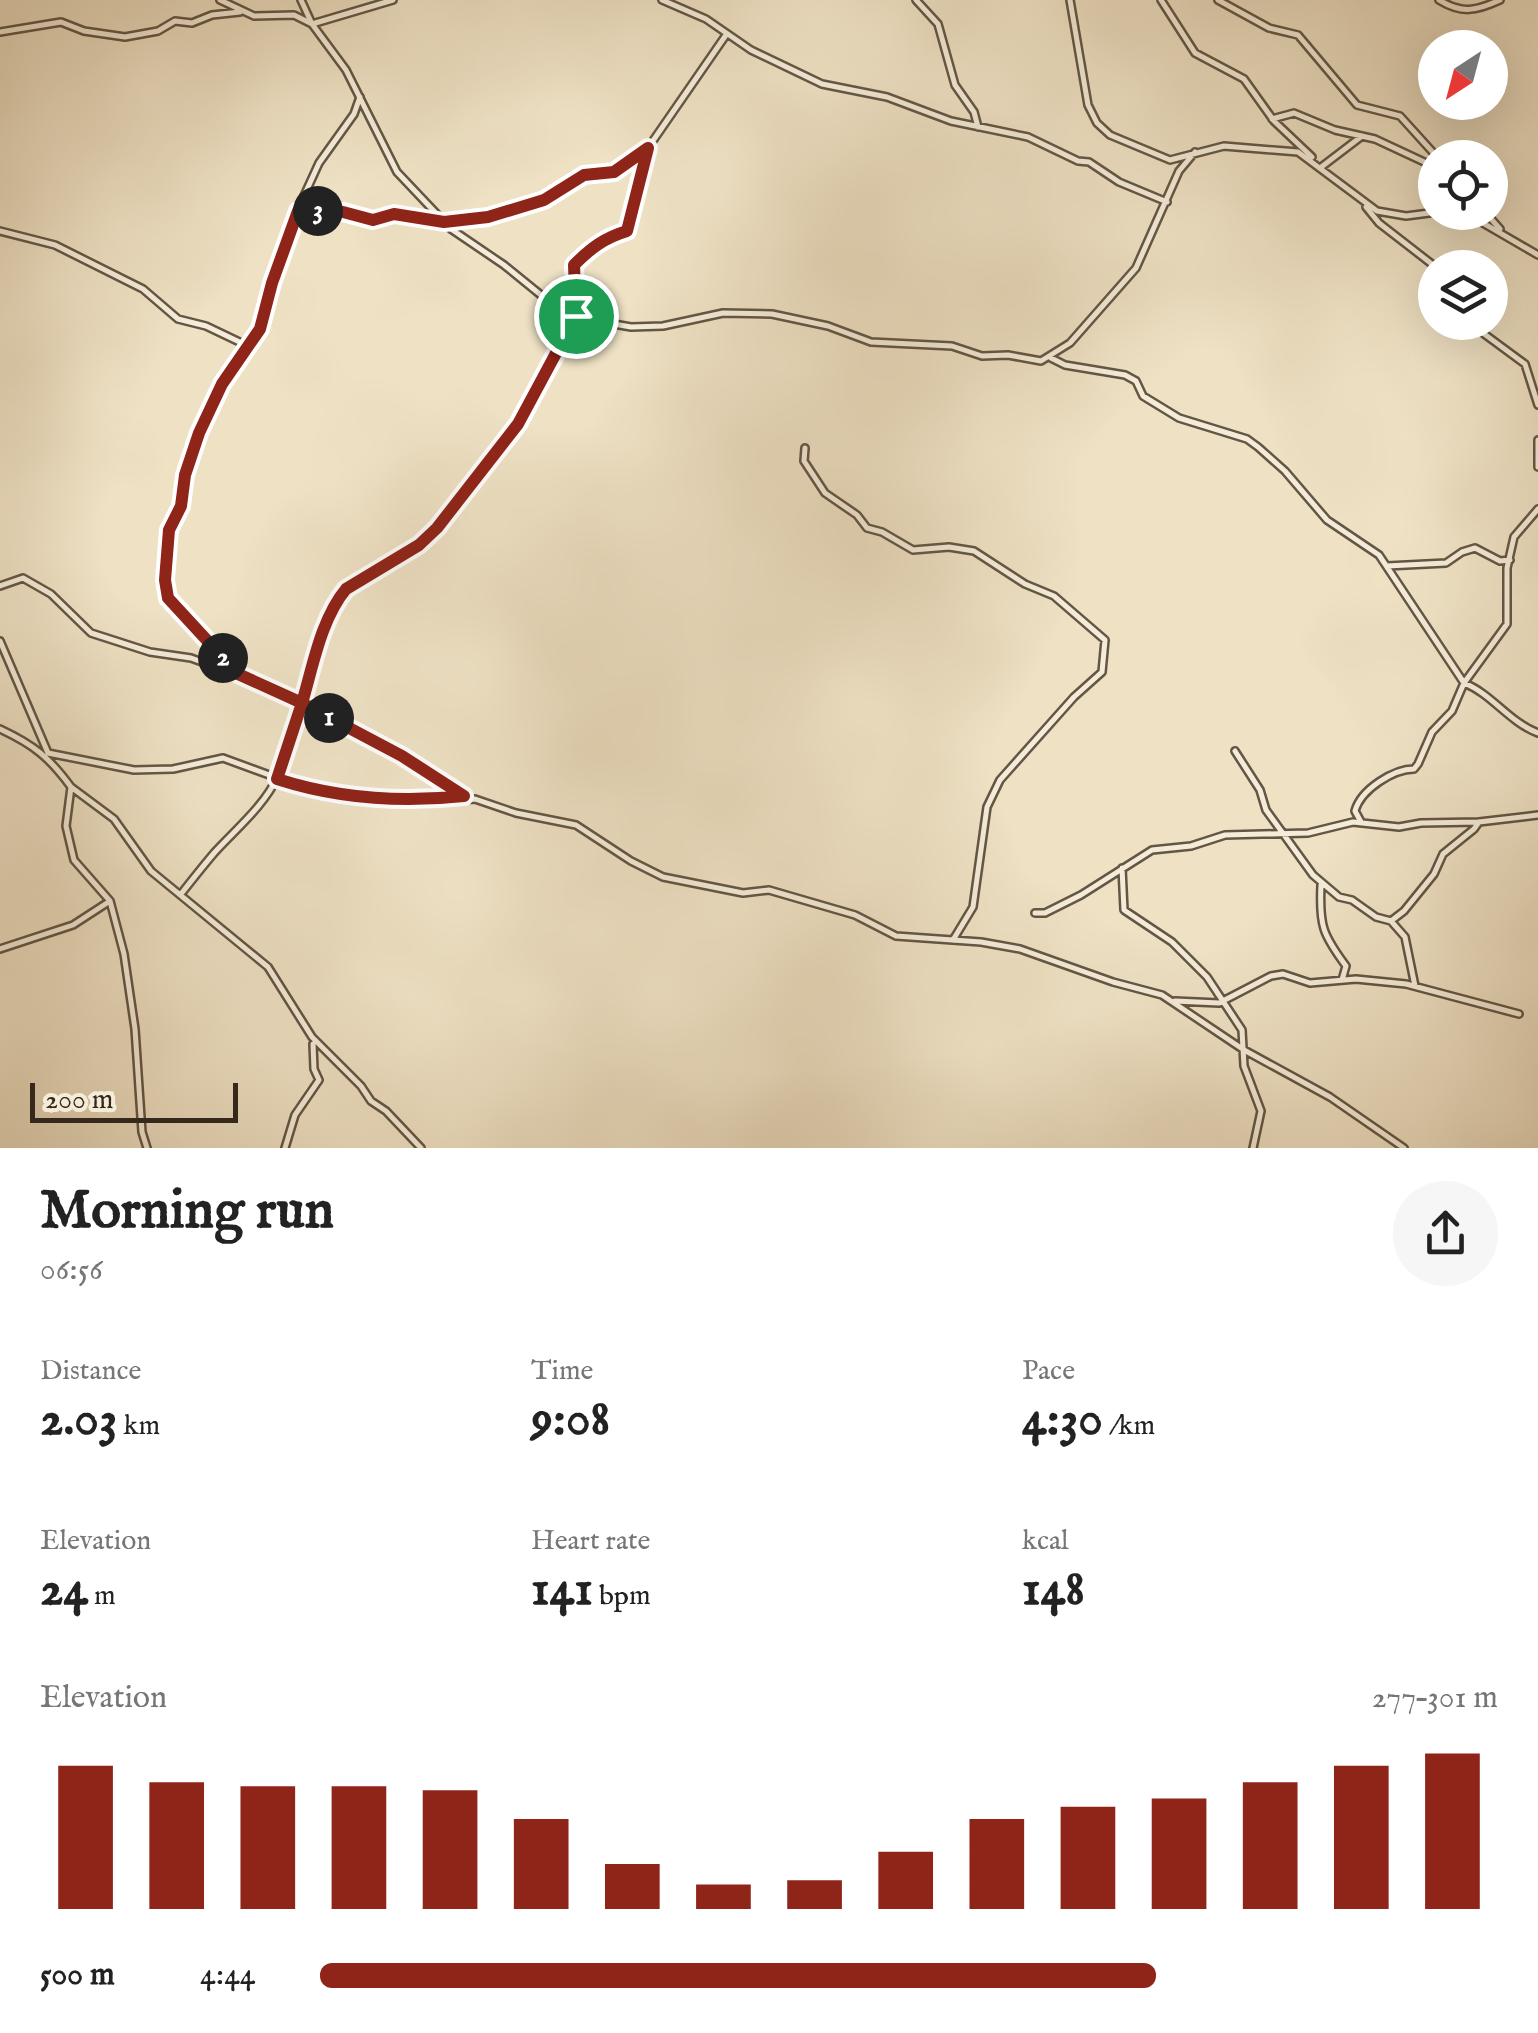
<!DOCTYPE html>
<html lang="en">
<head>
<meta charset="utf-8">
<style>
	:root { --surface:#fff; --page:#f6f6f6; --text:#222; --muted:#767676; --accent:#8f2418 }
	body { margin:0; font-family:"IM FELL English",serif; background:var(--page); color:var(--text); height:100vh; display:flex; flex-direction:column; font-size:38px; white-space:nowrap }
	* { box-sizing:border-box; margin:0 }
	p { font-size:32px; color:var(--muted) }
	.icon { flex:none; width:55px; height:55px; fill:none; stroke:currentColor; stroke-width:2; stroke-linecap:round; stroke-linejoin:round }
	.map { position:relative; height:1148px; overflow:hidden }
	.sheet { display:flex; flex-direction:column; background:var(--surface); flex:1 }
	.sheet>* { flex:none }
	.needle { width:65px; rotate:216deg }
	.controls { position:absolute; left:1418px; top:30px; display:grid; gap:20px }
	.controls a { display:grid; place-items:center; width:90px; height:90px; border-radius:50%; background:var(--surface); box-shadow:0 10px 40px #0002; font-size:50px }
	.scale { position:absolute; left:30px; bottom:25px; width:208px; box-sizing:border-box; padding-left:10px; border:5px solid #36281a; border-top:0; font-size:28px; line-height:35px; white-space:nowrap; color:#36281a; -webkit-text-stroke:8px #f4ecd9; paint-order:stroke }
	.pin { position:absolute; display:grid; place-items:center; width:85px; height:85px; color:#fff; margin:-42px; border:5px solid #fff; border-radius:50%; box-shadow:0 2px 10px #0007 }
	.km { position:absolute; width:50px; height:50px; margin:-25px; border-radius:50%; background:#222; color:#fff; font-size:28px; line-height:50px; text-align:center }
	.round { display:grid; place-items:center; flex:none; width:105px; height:105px; border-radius:52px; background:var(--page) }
	.summary { display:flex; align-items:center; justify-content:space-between; height:170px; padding:0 40px }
	h1 { font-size:55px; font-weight:800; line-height:75px }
	.metrics { display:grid; grid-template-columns:repeat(3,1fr); gap:15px; height:170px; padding:10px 40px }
	.metrics div { display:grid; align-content:center }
	.metrics b { font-size:50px; font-weight:800 }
	.metrics small { font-size:28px; font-weight:400 }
	.metrics p { font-size:28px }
	.chart { height:280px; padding:20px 40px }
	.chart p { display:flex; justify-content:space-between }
	.chart svg { width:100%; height:180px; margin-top:10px; stroke:var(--accent); stroke-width:6 }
	ul { padding:0 40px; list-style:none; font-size:32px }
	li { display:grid; grid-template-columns:160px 120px 1fr; align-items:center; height:75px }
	li i { height:25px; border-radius:12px; background:var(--accent) }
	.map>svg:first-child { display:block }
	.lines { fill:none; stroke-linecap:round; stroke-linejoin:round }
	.street-casing { stroke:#645644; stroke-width:10 }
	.street { stroke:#f4ecd9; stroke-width:5 }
	.route-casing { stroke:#fff; stroke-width:20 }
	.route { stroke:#8f2418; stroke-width:12 }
</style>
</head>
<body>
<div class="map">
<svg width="1538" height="1148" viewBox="0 0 1538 1148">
	<rect width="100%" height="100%" fill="#eee1c4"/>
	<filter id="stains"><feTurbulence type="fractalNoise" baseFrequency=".002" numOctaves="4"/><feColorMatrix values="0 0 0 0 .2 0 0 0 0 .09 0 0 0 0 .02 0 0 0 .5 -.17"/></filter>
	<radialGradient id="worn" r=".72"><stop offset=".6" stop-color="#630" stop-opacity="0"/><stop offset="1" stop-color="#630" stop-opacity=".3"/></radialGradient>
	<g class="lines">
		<defs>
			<path id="street" d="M220,0l34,16 40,-1 18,9 34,46 51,102 54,57 53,36 48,39 33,15 46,8 32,-1 60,-13 49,1 56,12 43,16 81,4 30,10 26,-1 33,6 29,-18 66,-75 43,-97 16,-19
				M301,0l11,24 81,-24
				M662,0l44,19 45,31 71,34 65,13 64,24 77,16 50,24 11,1 30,20 48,20
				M916,0l22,24 17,61 19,27 4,15
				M1070,0l18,105 9,18 13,12 60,25 54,-14 74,6 79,59 29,5 31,-4
				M1161,0l34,53 49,26 30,42 38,36
				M1218,0l51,28 29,7 59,70 43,11 38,42
				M1439,0c23,14 37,11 61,0
				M0,32l61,-10 23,9 41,6 33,-6 17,-10 17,2 20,-8 28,-3
				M1272,119l22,-6 41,17 40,9 60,28
				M1320,168l42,-32
				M1366,207l13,16 58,45
				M298,211l45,1 30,8 21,-6 50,8 44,-5 55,-17 41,-25 30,-3 34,-24
				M1464,212l74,43
				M1485,212l15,17
				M0,231l55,14 88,44 35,30 28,7 44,21
				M1468,322l57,42 13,41
				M1051,358l14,7 60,10 11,6 7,15 36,22 68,21 11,8 27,24 42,49 52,35 85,128c28,11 45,39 74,50
				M1538,440v27
				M805,448l-1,13 21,32 32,22 10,13 15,4 31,18 36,-3 25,4 51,33 29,12 51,44 -3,32 -28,25 -74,83 -13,27 -14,100 -20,33
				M1387,566l59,-3 16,-11 13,-4 25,13 10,-1
				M0,586l23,-8 28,16 40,39 59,19 41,6 94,34 117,65 60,38
				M0,641l48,112
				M238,674l-70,-76 -3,-18 4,-49 12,-25 4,-31 21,-61 54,-85 11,-46 17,-39 15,-46 16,-35 35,-49 6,-17
				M0,729c34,16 49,28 71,58l-5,39 8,34 36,41 14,53 11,75 7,103 5,16
				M1235,751l25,39 6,20 47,65 26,22 13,3 24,17 15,4 14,16 10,49
				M48,753l86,17 39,-1 50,-11 79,29 45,9 64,5 64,-2 41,14 60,12 55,36 32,16 80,16 26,-3 86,25 41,21 85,6 39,7 93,33 49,13 82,55 86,47 74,51
				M71,787l43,32 37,52 117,96 44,70 49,49 10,15 15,10 35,37
				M1361,822l-6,-11c6,-22 39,-42 59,-42l4,-5 14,-32 20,-21 12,-28 43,-59v-56l7,-31 24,-28
				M1122,868l2,42 48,32 35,35 35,53 2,36 17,45 -8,37
				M1321,885c-2,41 2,50 25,81l-4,14
				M181,894c11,-14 22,-28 34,-42 22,-24 49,-46 63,-76 24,-52 33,-147 68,-187l82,-52 89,-113 60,-108 -3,-51c17,-17 30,-27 53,-34l21,-83 78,-113
				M1035,913h10l36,-18 71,-45 39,-4 34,-11 83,-2 45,-11 46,5 22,-4 58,-1 59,-7
				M1391,921l13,-10 30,-37 9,-20 31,-25 5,-7
				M0,949l73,-24 37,-24
				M1175,1001l44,2 52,-27 12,-2 27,9 46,-4 50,5 113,30
				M285,1148l10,-33 24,-35 -5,-11 -1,-25"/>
		</defs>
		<use href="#street" class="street-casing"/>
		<use href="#street" class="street"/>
	</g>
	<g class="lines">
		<defs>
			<path id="route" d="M576,316l-58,108 -81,104 -18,17 -73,44c-25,30 -33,77 -44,114l100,53 62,40c-65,7 -125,3 -187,-17l25,-76 -64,-29 -70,-76 -3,-18 4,-50 12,-24 4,-31 14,-42 23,-49 38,-55 12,-46 26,-72 45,1 30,8 21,-6 50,8 44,-5 56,-17 40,-25 30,-3 34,-24 -21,83c-23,7 -36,17 -53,34l2,51"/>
		</defs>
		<use href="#route" class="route-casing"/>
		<use href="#route" class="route"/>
	</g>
	<rect width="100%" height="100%" filter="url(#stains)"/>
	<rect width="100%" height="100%" fill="url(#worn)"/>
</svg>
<div class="controls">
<a><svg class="needle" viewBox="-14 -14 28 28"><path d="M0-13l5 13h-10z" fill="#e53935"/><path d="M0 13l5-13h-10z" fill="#767676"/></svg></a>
<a><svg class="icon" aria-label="locate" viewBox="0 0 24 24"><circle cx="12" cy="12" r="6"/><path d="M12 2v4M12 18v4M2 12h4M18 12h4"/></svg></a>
<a><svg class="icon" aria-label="layers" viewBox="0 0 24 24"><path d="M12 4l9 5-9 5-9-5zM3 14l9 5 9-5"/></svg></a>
</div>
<div class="scale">200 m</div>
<div class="pin" style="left:576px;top:316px;background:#1e9e55"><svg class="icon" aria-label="arrive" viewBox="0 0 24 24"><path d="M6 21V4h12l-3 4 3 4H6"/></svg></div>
<b class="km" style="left:329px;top:718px">1</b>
<b class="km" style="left:223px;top:658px">2</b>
<b class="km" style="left:318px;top:211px">3</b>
</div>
<section class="sheet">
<div class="summary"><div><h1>Morning run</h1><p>06:56</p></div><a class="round"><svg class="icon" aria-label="share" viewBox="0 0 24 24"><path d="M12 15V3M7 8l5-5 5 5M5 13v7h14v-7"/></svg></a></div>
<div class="metrics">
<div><p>Distance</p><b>2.03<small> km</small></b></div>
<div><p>Time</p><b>9:08</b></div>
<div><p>Pace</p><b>4:30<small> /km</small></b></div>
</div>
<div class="metrics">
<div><p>Elevation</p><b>24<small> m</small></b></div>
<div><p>Heart rate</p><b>141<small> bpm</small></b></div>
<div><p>kcal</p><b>148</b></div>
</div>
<div class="chart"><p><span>Elevation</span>277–301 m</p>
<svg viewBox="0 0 160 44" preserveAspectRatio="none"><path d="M5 44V9M15 44V13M25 44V14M35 44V14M45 44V15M55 44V22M65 44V33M75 44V38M85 44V37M95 44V30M105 44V22M115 44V19M125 44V17M135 44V13M145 44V9M155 44V6"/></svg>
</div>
<ul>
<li><b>500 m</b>4:44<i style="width:71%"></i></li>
</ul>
</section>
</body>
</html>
